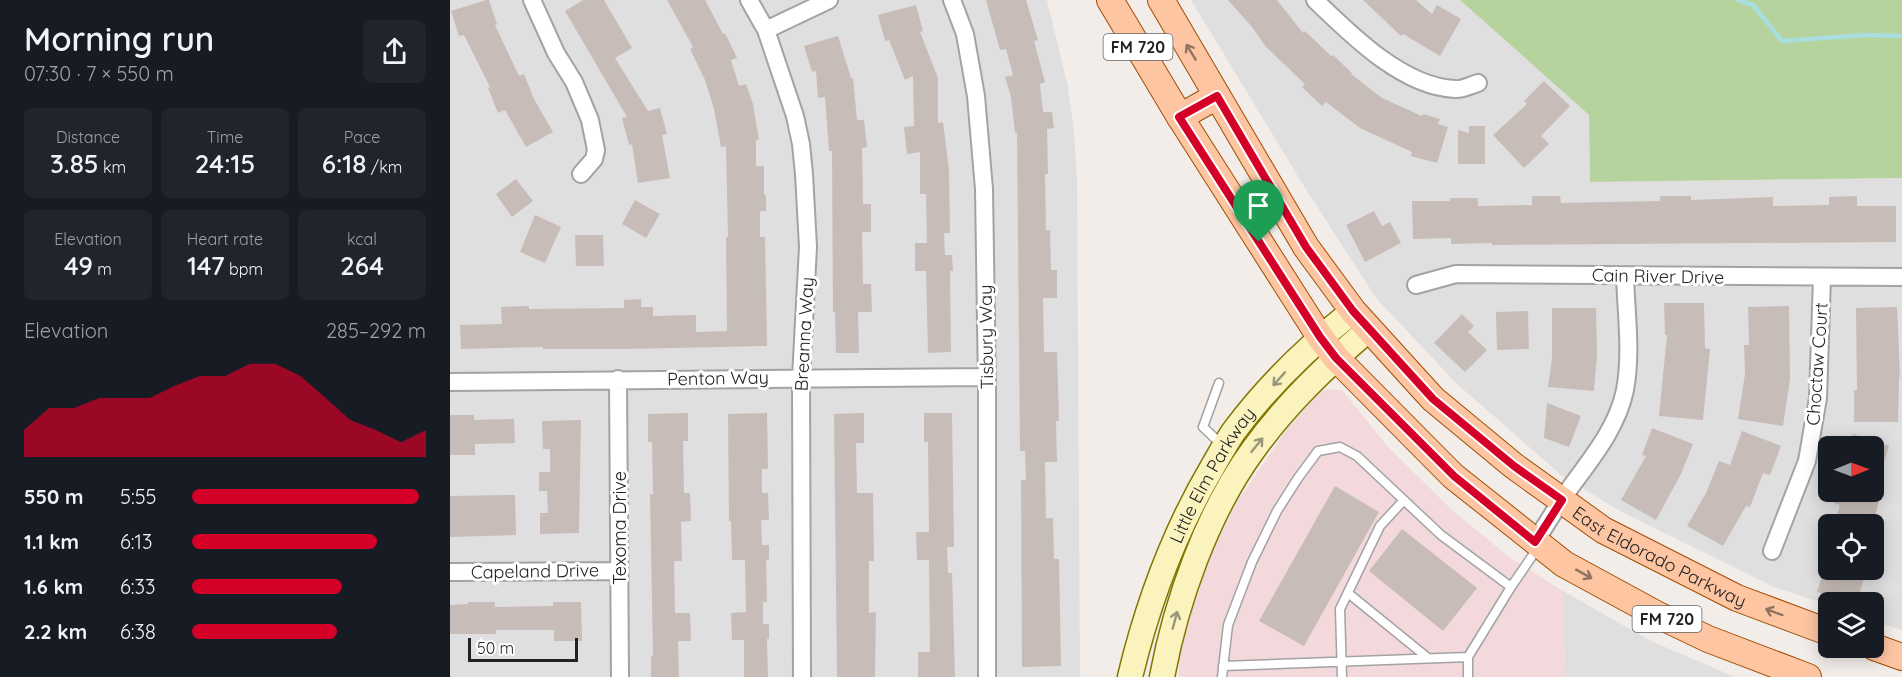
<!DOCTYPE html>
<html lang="en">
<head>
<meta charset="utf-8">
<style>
	:root { --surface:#171b24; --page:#20242c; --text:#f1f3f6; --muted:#9ea1a6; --accent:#d40028 }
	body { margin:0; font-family:Quicksand,sans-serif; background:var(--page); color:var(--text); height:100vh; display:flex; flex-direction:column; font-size:22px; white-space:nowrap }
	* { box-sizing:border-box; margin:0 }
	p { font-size:20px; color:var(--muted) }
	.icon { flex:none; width:33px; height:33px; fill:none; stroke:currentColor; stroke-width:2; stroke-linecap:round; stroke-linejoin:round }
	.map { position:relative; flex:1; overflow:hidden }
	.side { display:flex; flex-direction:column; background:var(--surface); width:450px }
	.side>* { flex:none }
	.needle { width:39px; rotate:89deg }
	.controls { position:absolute; left:1368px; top:436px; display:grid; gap:12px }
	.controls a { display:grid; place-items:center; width:66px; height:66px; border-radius:9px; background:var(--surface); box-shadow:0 3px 15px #0003; font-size:30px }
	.scale { position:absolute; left:18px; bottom:15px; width:110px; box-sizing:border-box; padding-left:6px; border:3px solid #222; border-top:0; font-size:16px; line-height:21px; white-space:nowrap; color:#222; -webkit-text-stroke:4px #fff; paint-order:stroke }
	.pin { position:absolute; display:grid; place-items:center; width:51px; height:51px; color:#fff; margin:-62px -26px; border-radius:50% 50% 50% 0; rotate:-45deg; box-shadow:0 0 6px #0007 }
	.pin .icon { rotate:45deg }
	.round { display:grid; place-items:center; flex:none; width:63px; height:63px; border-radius:9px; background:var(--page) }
	.overview { display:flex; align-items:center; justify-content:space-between; height:102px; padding:0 24px }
	h1 { font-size:33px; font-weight:600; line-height:45px }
	.stats { display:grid; grid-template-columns:repeat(3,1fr); gap:9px; height:102px; padding:6px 24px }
	.stats div { display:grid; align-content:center; border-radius:9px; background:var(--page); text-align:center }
	.stats b { font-size:26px; font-weight:600 }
	.stats small { font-size:16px; font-weight:400 }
	.stats p { font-size:16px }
	.chart { height:168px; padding:12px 24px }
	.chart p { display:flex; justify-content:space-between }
	.chart svg { width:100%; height:108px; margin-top:6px; fill:var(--accent); opacity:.7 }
	ul { padding:0 24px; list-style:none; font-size:20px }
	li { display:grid; grid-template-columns:96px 72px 1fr; align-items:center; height:45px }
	li i { height:15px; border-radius:8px; background:var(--accent) }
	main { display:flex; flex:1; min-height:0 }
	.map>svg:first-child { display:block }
	.residential { fill:#e0dfdf; fill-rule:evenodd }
	.commercial { fill:#f3d8dc }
	.forest { fill:#b6d29d }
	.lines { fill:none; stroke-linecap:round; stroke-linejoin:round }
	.stream { stroke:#a9dee0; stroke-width:4.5 }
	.building { fill:#c7bcb8 }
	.service-casing { stroke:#a3a3a3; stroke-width:11 }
	.minor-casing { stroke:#a3a3a3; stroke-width:20 }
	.secondary-casing { stroke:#807602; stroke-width:27 }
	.primary-casing { stroke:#a04d00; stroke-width:28 }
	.service { stroke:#fff; stroke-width:8 }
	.minor { stroke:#fff; stroke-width:16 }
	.secondary { stroke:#fbf3be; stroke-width:24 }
	.primary { stroke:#fec5a2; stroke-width:26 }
	.oneway { stroke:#907462 }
	.oneway2 { stroke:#999578 }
	.route-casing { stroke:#fff; stroke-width:12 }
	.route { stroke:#d40028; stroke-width:8 }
	.labels { text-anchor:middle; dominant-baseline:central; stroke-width:6; stroke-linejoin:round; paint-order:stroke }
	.shield { fill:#fff; stroke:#646464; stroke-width:1.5 }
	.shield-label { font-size:16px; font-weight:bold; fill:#222 }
	.street-label { font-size:18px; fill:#222; stroke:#fff }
</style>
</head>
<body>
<main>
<section class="side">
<div class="overview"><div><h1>Morning run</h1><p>07:30 · 7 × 550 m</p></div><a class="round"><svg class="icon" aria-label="share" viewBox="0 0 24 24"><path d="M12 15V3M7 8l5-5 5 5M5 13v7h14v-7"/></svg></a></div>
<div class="stats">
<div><p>Distance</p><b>3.85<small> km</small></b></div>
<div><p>Time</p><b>24:15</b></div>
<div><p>Pace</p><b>6:18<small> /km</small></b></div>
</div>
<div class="stats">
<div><p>Elevation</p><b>49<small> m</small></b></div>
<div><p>Heart rate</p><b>147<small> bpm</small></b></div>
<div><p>kcal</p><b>264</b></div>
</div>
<div class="chart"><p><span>Elevation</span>285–292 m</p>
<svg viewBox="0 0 160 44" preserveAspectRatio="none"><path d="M0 44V33L10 24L20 24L30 20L40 20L50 20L60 15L70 11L80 11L90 6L100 6L110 11L120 20L130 29L140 33L150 38L160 33V44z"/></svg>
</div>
<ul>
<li><b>550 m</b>5:55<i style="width:97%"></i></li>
<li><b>1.1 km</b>6:13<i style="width:79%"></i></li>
<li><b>1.6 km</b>6:33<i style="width:64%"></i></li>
<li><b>2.2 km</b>6:38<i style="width:62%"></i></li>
</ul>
</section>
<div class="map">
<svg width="1452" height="677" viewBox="0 0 1452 677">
	<rect width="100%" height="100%" fill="#f2ede9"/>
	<path class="residential" d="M0,0h597l21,87 6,45 3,47 3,498h-630z
		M741,0h269l129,115 1,67 312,-4v452l-28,-9v-18h-46v2l-54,-18 -154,-76 -59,-36 -105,-92 -80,-85 -74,-115zM1378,447h46v45h-46zM1378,525h46v45h-46z
		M1113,591l88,50 84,36h-170z"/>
	<path class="commercial" d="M877,389l15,1 46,57 65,64 56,46 54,34 2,86h-386v-19l15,-58 20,-52 23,-46 51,-74 33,-37z"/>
	<path class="forest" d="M1010,0h442v178l-312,4 -1,-67z"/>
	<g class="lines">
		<path class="stream" d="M1288,0l15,5 29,36 84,-6 36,1"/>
	</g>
	<path class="building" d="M36,0h3l8,24 -2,1 24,51 5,-2 10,25 19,33 -27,15 -21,-37 -7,3 -10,-25 2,-1 -26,-52 -5,1 -8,-25z
		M133,0h21l28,48 -17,10 33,53 12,-3 7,26 -5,1 8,43 -32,5 -6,-39 -3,1 -7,-27 5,-1 -62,-106z
		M217,0h38l18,34 2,-1 12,25 -6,2 8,26 7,-2 7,20 6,36h-3v26h8v29h2v16h-6v26h5l2,109 -142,3h-82v-2l-82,2 -1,-24 42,-1 -1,-17 28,-1v3l95,-1v-8l17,-1v8h12v9l43,-1v17l31,-1 -1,-94h2l-2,-91 -5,1 -7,-38 -9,-29 -15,-31 3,-2z
		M536,0h40l12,40 -4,1 11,41 -5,2 3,28h9l2,16 -7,1 1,45h-3l1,56h4l1,40h6v28h-14l1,54h13l2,69h-3l1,41h-12l1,56h7l1,41h5l2,107 -39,1 -1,-187h5l-1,-29h-5l-3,-318h-2l-4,-36 -6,-20 8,-2 -7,-26 -6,1z
		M778,0h49l26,33 2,-2 26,25 2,-1 19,18 -1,1 31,24 40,18 1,-2 17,5 -2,5 10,3 -11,36 -26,-7 1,-4 -52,-24 -34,-26 -4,4 -20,-19 3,-3 -39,-37 -14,-20z
		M913,0h53l16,14 5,-9 24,14 -21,37 -37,-22 -2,2z
		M466,5l7,26 -3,1 18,46v45l5,-1 6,48 1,63h-6l1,22h7l1,16h-3l1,81 -23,1 -2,-82h-11v-28h12l-1,-49h-6v-42l-13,2 -3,-27 10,-1 -1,-50 -8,4 -16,-40 -4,1 -7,-26z
		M388,36l13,42h2l4,42h7l3,27 -5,1 1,56h8v28h-9l1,52h8l1,28h-14l1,41h-23l-1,-41h-2l-1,-161h-3l-4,-54 -7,1 -2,-27 -4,1 -8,-26z
		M1094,81l26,25 -29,30 8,8 -25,24 -31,-33 34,-31 -3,-3z
		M1019,126h16v38h-27v-34l11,3z
		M66,179l17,22 -21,16 -16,-23z
		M1082,196h28l1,7 99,-2v-5h31v4l82,-3v9l56,-1v-8l28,-1v10h39v36l-404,3v-2l-41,1v-6l-38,1 -1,-38h38v-3h28v8l54,-1z
		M185,200l25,14 -14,24 -24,-14z
		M924,211l8,15 8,-4 11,21 -36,19 -19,-37z
		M85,215l26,12 -16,36 -25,-11z
		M125,235h28l1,31h-28z
		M1214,303h40l1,45 5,1 -7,71 -44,-4 8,-81h-2z
		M1339,306l1,73 -7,47 -45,-7 7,-45 -1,-29h5l-1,-38z
		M1447,307l3,70h-1l-1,45h-44v-32h3l-1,-82z
		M1102,308h44l1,47 -3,36 -46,-4 4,-29z
		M1078,311l1,38 -32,1 -1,-38z
		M1012,314l12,12 -6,6 19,18 -22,22 -31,-29z
		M1097,403l34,13 -12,31 -25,-9z
		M238,413v28h-5l1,52h6l1,28 -10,1 1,39h-8l1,52h15l1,28h-13l1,36h-28v-21h2l-3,-162h3l-1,-52h-4v-28z
		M317,413l1,56h-6v24h6l1,27h-8l1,25h7v15h-3l1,42h-4v22h6v15h-2l1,38h-24v-37h-12l-1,-27 15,-1 -1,-52h-13l-1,-39h-2l-1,-107z
		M414,413v30h-8l1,50h16l1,68h-5v52l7,-1 -1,65h-38l-3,-263z
		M474,413h28l2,134h-7l1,26h4l3,104h-37v-25h12l-1,-92h-12l-1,-28h13l-1,-90h-4z
		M0,415h24v5l40,-1 1,24 -40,1v11h-25z
		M131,420l-2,113 -39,1v-21h8l-1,-22h-8v-19h11v-23h-7l-1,-28z
		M1202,428l41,16 -12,30 -25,46 -35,-20 25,-44 -4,-1z
		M1292,431l39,15 -11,29 -7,-2 -13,34 -4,-1 -23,40 -36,-20 19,-33 13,-32 11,4z
		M1403,434l36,12 -13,41h-2v-40h-25z
		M885,486l44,26 -75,134 -45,-25z
		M1387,492h44l-8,33h-39l6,-20 -6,-2z
		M65,495l1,40 -66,2v-41z
		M952,529l75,59 -34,43 -74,-60z
		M1374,570h43l-11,33h-6l-33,-11z
		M18,602h27v5l58,-1v-4h28l1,39h-28v-11h-58v4h-46v-29l18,-1z"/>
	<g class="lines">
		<defs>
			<path id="service" d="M769,383l-16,44 19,18
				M898,593l80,65
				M1018,657v20
				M773,666l245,-9 43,-70
				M772,677l6,-52 24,-63 25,-51 21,-33 20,-27 22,-4 17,9 84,79 70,52 28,-41
				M892,677l-2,-68 40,-83 24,-26"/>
			<path id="minor" d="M82,0l24,53 18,29 16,38 6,30 -2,9 -13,15
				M299,0l17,30 29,86 6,28 3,30 4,73 -7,131 1,299
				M502,0l13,34 11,62 8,93 3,198v290
				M865,0c36,35 88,87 140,89 7,1 16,-4 23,-6
				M316,30l63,-30
				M966,285l40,-11 446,3
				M168,379l2,298
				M0,382l536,-5
				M1085,542c11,-17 21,-34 32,-50 23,-32 50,-63 58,-102 7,-37 1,-78 0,-115
				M1322,551l35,-90 11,-63 4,-120
				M0,572l169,-1"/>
			<g id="secondary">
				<path id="s1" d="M680,677c18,-75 44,-145 83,-211 7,-12 14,-25 21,-35 34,-46 75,-85 119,-120"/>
				<path d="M712,677c14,-75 45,-164 91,-227 33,-46 73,-84 116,-121"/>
			</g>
			<g id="primary">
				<path d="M660,0l70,117 140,220 16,21 117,118 111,88 92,50 52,25 100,38"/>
				<path id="s2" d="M711,0l145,247 47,64 80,88 81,67 89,64 134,68 91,34"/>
				<path d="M730,117l37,-21"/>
				<path d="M1424,647l28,10"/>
			</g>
		</defs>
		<use href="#service" class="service-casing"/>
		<use href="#minor" class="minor-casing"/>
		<use href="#secondary" class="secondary-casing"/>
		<use href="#primary" class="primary-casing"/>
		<use href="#service" class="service"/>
		<use href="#minor" class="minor"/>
		<use href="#secondary" class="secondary"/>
		<use href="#primary" class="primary"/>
	</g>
	<defs><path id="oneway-shaft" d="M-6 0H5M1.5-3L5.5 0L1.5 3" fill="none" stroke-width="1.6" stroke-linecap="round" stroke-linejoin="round" transform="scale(1.5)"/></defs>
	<g class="oneway">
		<use href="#oneway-shaft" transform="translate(741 52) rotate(-121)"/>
		<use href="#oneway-shaft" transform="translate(1134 574) rotate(29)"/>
		<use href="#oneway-shaft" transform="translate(1324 612) rotate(-160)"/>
	</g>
	<g class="oneway2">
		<use href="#oneway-shaft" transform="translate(829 379) rotate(132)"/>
		<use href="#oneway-shaft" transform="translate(807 445) rotate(-51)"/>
		<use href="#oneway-shaft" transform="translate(725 620) rotate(-75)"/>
	</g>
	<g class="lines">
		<defs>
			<path id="route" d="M767,96l89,151 47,64 80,88 81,67 48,34 -27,42 -81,-66 -118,-118 -16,-21 -141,-220z"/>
		</defs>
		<use href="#route" class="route-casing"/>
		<use href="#route" class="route"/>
	</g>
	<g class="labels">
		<g class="shield">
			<rect x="653.5" y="34" width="69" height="26" rx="4.5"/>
			<rect x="1182.5" y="606" width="69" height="26" rx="4.5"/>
		</g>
		<g class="shield-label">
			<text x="688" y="47">FM 720</text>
			<text x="1217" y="619">FM 720</text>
		</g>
		<g class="street-label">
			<text transform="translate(1208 276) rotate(1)">Cain River Drive</text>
			<text transform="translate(354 334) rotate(-87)">Breanna Way</text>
			<text transform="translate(536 337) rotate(-91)">Tisbury Way</text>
			<text transform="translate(1367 364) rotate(-86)">Choctaw Court</text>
			<text transform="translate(268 378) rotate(-1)">Penton Way</text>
			<text stroke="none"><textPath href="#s1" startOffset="219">Little Elm Parkway</textPath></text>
			<text transform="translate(169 528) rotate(-90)">Texoma Drive</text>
			<text stroke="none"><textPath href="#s2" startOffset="762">East Eldorado Parkway</textPath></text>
			<text transform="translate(85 571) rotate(-1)">Capeland Drive</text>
		</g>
	</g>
</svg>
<div class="controls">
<a><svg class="needle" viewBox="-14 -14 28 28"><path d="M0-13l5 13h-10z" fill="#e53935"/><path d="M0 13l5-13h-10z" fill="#9ea1a6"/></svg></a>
<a><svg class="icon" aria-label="locate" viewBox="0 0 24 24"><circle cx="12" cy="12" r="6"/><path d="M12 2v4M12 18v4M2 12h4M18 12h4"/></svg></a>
<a><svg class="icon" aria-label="layers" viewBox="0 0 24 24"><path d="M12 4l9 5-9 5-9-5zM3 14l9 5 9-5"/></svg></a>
</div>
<div class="scale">50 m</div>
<div class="pin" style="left:809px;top:242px;background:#1e9e55"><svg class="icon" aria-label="arrive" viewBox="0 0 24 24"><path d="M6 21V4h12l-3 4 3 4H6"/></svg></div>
</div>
</main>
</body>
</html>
